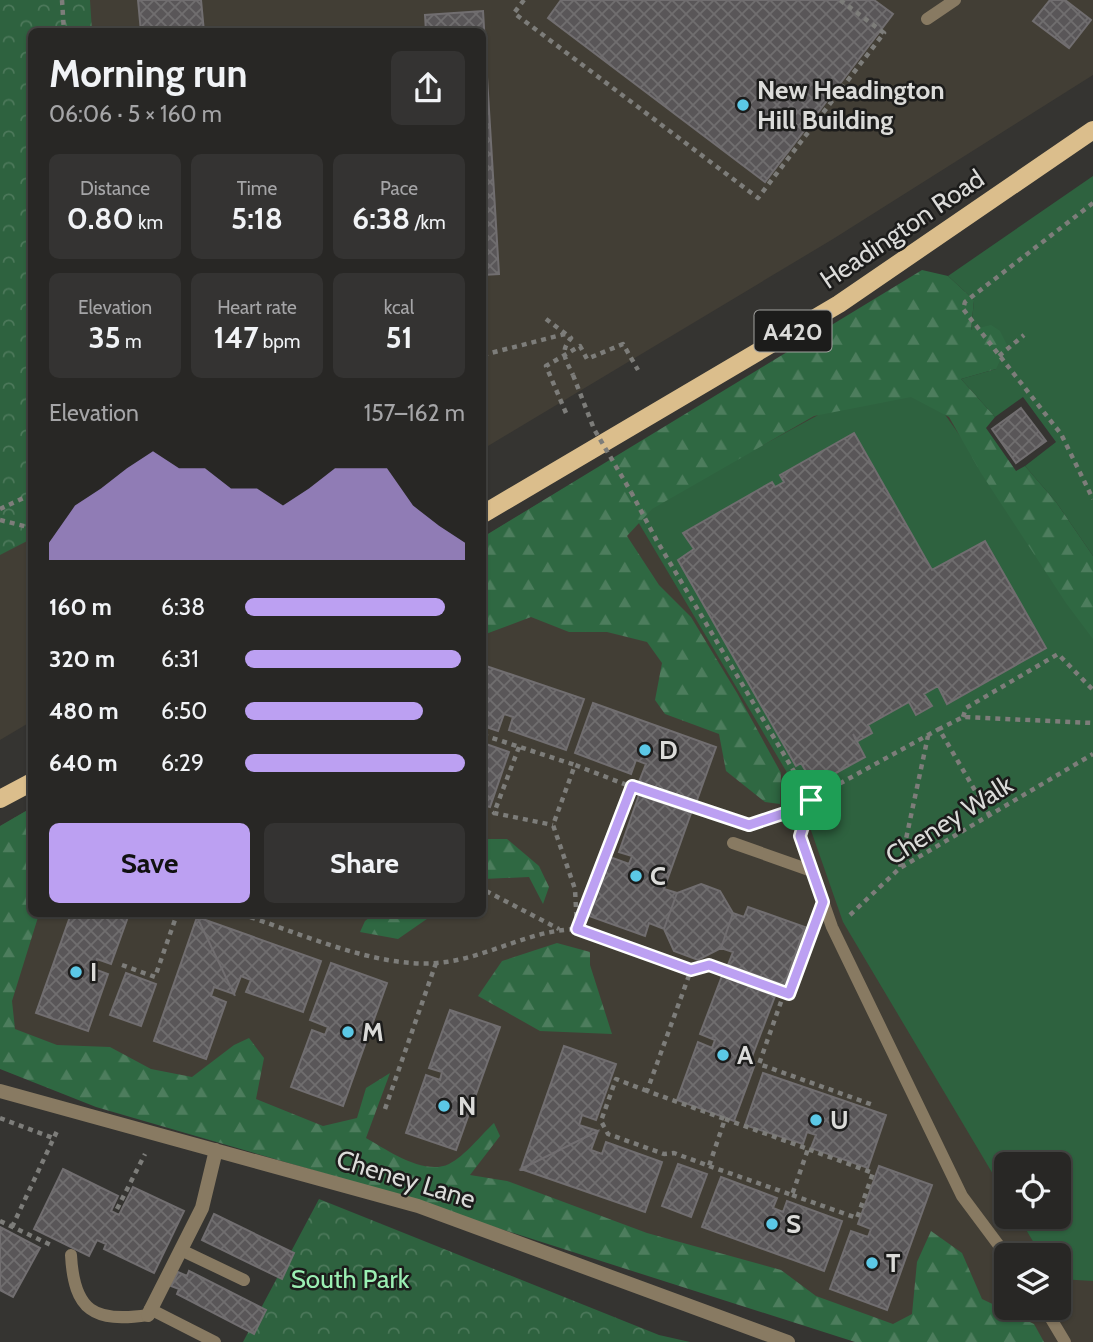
<!DOCTYPE html>
<html lang="en">
<head>
<meta charset="utf-8">
<style>
	:root { --surface:#282725; --page:#343332; --text:#f1f3f6; --muted:#a5a5a7; --line:#444442; --accent:#bca0f2 }
	body { margin:0; font-family:Cabin,sans-serif; background:var(--page); color:var(--text); height:100vh; display:flex; flex-direction:column; font-size:26px; white-space:nowrap }
	* { box-sizing:border-box; margin:0 }
	p { font-size:23px; color:var(--muted) }
	.icon { flex:none; width:38px; height:38px; fill:none; stroke:currentColor; stroke-width:2; stroke-linecap:round; stroke-linejoin:round }
	.map { position:relative; flex:1; overflow:hidden }
	.drawer { position:absolute; left:28px; top:28px; width:458px; height:889px; display:flex; flex-direction:column; background:var(--surface); border-radius:10px; box-shadow:0 2px 5px #0004,0 0 0 2px var(--line) }
	.drawer>* { flex:none }
	.tools { position:absolute; left:994px; top:1152px; display:grid; gap:14px }
	.tools a { display:grid; place-items:center; width:77px; height:77px; border-radius:10px; background:var(--surface); box-shadow:0 2px 5px #0004,0 0 0 2px var(--line); font-size:35px }
	.pin { position:absolute; display:grid; place-items:center; width:60px; height:60px; color:#fff; margin:-30px; border-radius:14px; box-shadow:0 4px 10px #0006 }
	.round { display:grid; place-items:center; flex:none; width:74px; height:74px; border-radius:10px; background:var(--page) }
	.overview { display:flex; align-items:center; justify-content:space-between; height:119px; padding:0 21px }
	h1 { font-size:38px; font-weight:700; line-height:52px }
	.metrics { display:grid; grid-template-columns:repeat(3,1fr); gap:10px; height:119px; padding:7px 21px }
	.metrics div { display:grid; align-content:center; border-radius:10px; background:var(--page); text-align:center }
	.metrics b { font-size:30px; font-weight:700 }
	.metrics small { font-size:19px; font-weight:400 }
	.metrics p { font-size:19px }
	.chart { height:196px; padding:14px 21px }
	.chart p { display:flex; justify-content:space-between }
	.chart svg { width:100%; height:126px; margin-top:7px; fill:var(--accent); opacity:.7 }
	.button { display:flex; gap:14px; margin-top:auto; padding:14px 21px }
	.button a { flex:1; height:80px; border-radius:10px; background:var(--accent); color:#111; font-size:28px; font-weight:700; line-height:80px; text-align:center }
	.button a+a { background:var(--page); color:var(--text) }
	ul { padding:0 21px; list-style:none; font-size:23px }
	li { display:grid; grid-template-columns:112px 84px 1fr; align-items:center; height:52px }
	li i { height:18px; border-radius:9px; background:var(--accent) }
	.map>svg:first-child { display:block }
	.built { fill:#423e35; fill-rule:evenodd }
	.grass { fill:#2e623f }
	.forest { fill:url(#forest-firs) }
	.park { fill:url(#park-crowns) }
	.building { fill:url(#building-cross-hatch); stroke:#716e70; stroke-width:2 }
	.lines { fill:none; stroke-linecap:round; stroke-linejoin:round }
	.path { stroke:#7d7d7a; stroke-width:4.5; stroke-dasharray:5 5; stroke-linecap:butt }
	.service { stroke:#887a62; stroke-width:12 }
	.minor { stroke:#887a62; stroke-width:14 }
	.primary { stroke:#dbbe8c; stroke-width:18 }
	.path-bridge { stroke:#7d7d7a; stroke-width:4.5; stroke-dasharray:5 5; stroke-linecap:butt }
	.route-casing { stroke:#fff; stroke-width:14 }
	.route { stroke:#bca0f2; stroke-width:9 }
	.poi-dot { fill:#5bc8e6; stroke:#1c1c1b; stroke-width:2.5 }
	.labels { text-anchor:middle; dominant-baseline:central; stroke-width:5; stroke-linejoin:round; paint-order:stroke }
	.shield { fill:#1c1c1b; stroke:#a2a2a0; stroke-width:2 }
	.shield-label { font-size:24px; font-weight:bold; fill:#dbdbd9 }
	.poi-label { font-size:26px; font-weight:bold; fill:#dbdbd9; stroke:#1c1c1b; text-anchor:start }
	.street-label { font-size:26px; fill:#dbdbd9; stroke:#1c1c1b }
	.park-label { font-size:26px; fill:#9befb3; stroke:#1c1c1b }
</style>
</head>
<body>
<div class="map">
<svg width="1093" height="1342" viewBox="0 0 1093 1342">
	<defs>
		<pattern id="forest-firs" width="22" height="20" patternUnits="userSpaceOnUse" patternTransform="scale(1.75)"><rect width="22" height="20" fill="#2f6842"/><path d="M5 1l3.5 6h-7zM16 11l3.5 6h-7z" fill="#4d7d5d"/></pattern>
		<pattern id="park-crowns" width="20" height="18" patternUnits="userSpaceOnUse" patternTransform="scale(1.75)"><rect width="20" height="18" fill="#2e623f"/><path d="M2 6a3 3 0 1 1 6 0M12 15a3 3 0 1 1 6 0" fill="none" stroke="#4c785a"/></pattern>
		<pattern id="building-cross-hatch" width="8" height="8" patternUnits="userSpaceOnUse" patternTransform="scale(1.75)"><rect width="8" height="8" fill="#595658"/><path d="M0 0l8 8M0 8l8-8" fill="none" stroke="#706e6f"/></pattern>
	</defs>
	<rect width="100%" height="100%" fill="#353431"/>
	<path class="built" d="M0,0h1093v75l-260,164 -350,210v-417h-451v689l-32,19z
		M882,297l211,282v763h-187l-906,-277v-239l31,-18 1,106h451v-377zM1006,1164h53v52h-53zM1006,1255h53v52h-53z"/>
	<path class="grass" d="M1093,176v380l-37,-54 -31,-36 31,-24 -33,-45 -28,20 -34,-38 35,-10 -25,-38 3,-31 -26,-24z
		M910,365l183,259v657l-34,-2v-24h-18l-23,-39h41v-52h-53v32l-163,-274 -36,-103 4,-6 -177,-298z"/>
	<path class="forest" d="M922,270l26,6 26,24 -3,30 20,-5 9,6 7,14 -11,24 -35,10 34,38 -9,11 30,43 9,-5 31,36 37,54v83l-27,-36 -85,-130 -32,-56 -38,-20 -97,19 -162,93 -25,27 32,49 32,32 46,76 44,80 -1,31 -15,-2 -39,-31 -7,-37 -54,-20 -10,-14 7,-37 -15,-21 -40,-10h-38l-38,-15 -48,18v-98z
		M31,808l1,106h7l-27,87 3,28 42,16 53,2 41,22 41,8 42,-32 15,-7 15,20 -8,41 67,27 34,-8 9,-30 24,-15 -24,65c21,12 58,38 83,26 16,-8 32,-29 45,-41l6,13 -30,39 37,6 140,52 134,37 35,26 77,28 19,-10 5,-52 14,-31 31,22 20,46 52,25 10,18h-189l-508,-162 -251,-73 -96,-38v-243z
		M483,839h24l32,27 10,21 -6,17 -14,-27 -46,2z
		M374,914h60l-36,25 -38,-7 5,-11z
		M557,943l33,9v13l22,69 -72,-3 -62,-35 24,-35z"/>
	<path class="park" d="M0,0h90l2,31 -60,1 -1,507 -31,16z
		M319,1199l340,136 31,7h-447z"/>
	<path class="building" d="M138,0h63l3,32h-63z
		M561,0h313l19,14 -128,168 -217,-164z
		M1050,0h15l26,20 -22,28 -36,-27z
		M483,11l16,263 -16,1v-243h-57l-1,-17z
		M1021,408l25,33 -30,22 -24,-34z
		M854,433l78,137 53,-29 61,107 -99,56 -9,-18 -14,8 8,12 -16,9 -7,-13 -41,23 4,8 -14,8 -5,-7 12,23 -31,17 3,5 -20,11 -16,-27 -5,3 -118,-206 16,-11 -11,-16 89,-51 3,5 9,-5 -4,-7z
		M483,665l101,34 -18,51 -57,-20 4,-13 -9,-3 -6,17 -15,-5z
		M593,703l123,44 -20,56 -57,-21 7,-18 -10,-4 -5,14 -56,-21z
		M483,743l26,9 -19,55 -7,-2z
		M639,795l52,18 -27,76 13,4 -13,36 -15,-6 -4,13 -56,-20 21,-59 19,7 3,-8 -13,-4z
		M701,884l19,7 13,22 -12,35 -23,12 -24,-9 -10,-22 13,-36z
		M748,907l57,20 -21,58 -56,-20 5,-13 -12,-4 12,-35 11,4z
		M71,914h58l-18,50 -14,-5 -3,10 14,5 -20,57 -52,-18z
		M197,917l37,77 -20,-7 -3,9 15,6 -20,57 -52,-18z
		M197,917l124,44 -18,51 -57,-20 5,-12 -10,-4 -7,18z
		M331,963l56,20 -44,123 -52,-19 21,-57 13,5 3,-8 -18,-7z
		M126,973l30,11 -15,42 -31,-11z
		M722,976l53,20 -25,66 5,2 -21,57 -57,-21 21,-58 14,6 3,-8 -15,-6z
		M450,1010l50,17 -44,123 -50,-17 20,-58 14,5 2,-8 -13,-4z
		M564,1046l52,18 -20,56 -14,-5 -3,10 19,6 -77,38z
		M763,1073l123,42 -18,53 -57,-20 5,-13 -9,-3 -4,12 -58,-19z
		M598,1131l-7,19 11,4 4,-12 56,20 -17,50 -124,-43z
		M678,1164l29,10 -16,43 -29,-11z
		M879,1166l53,19 -45,125 -57,-21 21,-58 17,6 3,-8 -13,-5z
		M63,1169l55,27 -7,15 8,4 14,-28 51,24 -30,62 -50,-24 2,-5 -9,-4 -8,16 -55,-27z
		M721,1177l56,21 -4,10 10,4 4,-11 55,20 -18,50 -122,-44z
		M214,1214l80,39 -12,26 -80,-39z
		M0,1227l40,21 -27,49 -13,-7z
		M189,1271l77,39 -12,24 -77,-40 2,-5 -8,-3 7,-14 9,4z"/>
	<g class="lines">
		<path class="path" d="M62,0l2,32
			M524,0l-10,13 244,185 126,-165 -44,-33
			M1093,203l-128,99 -2,7 98,125 32,65
			M546,319l25,19c-12,14 -5,22 2,37
			M483,355l82,-21
			M999,356l25,-21
			M566,413l-20,-47 34,-20 7,13 36,-15 15,26
			M631,492l26,49 154,259 -5,16
			M0,509l32,-15
			M0,520l32,8
			M963,717l3,-9 92,-54 35,36
			M483,735l92,30
			M519,747l-25,66 59,12
			M483,813h11
			M990,816l-51,-87 24,-12 130,6
			M749,825l39,-13 151,-83
			M900,867l28,-131
			M486,891l73,38
			M241,914c59,19 134,54 196,49 49,-4 91,-33 140,-34l-2,-40 -22,-64 22,-60 57,22
			M850,915l50,-47 193,-114
			M122,965l33,12 22,-63
			M691,970l18,-5 80,29 22,-60
			M788,995l-6,4 -23,65 114,41
			M647,1091l-31,-12 -15,42 7,13 56,20 10,-1 35,13 16,-47 -78,-28 44,-121 -114,-41 55,-142 103,33
			M385,1109l51,-146
			M0,1118l53,20
			M709,1166l83,29 16,-46 -83,-30
			M792,1195l65,23 16,-45 -65,-24
			M117,1209l28,-55
			M0,1221l53,25
			M12,1227l46,-98"/>
		<path class="service" d="M927,19l28,-19
			M800,836l32,91 130,269 44,59
			M733,843l79,28
			M181,1250l63,30
			M71,1255c3,56 23,68 77,60
			M1044,1307l21,35
			M150,1309l65,33"/>
		<path class="minor" d="M0,1091l418,115 370,136
			M148,1315l54,-107 14,-58"/>
		<path class="primary" d="M483,514l356,-210 254,-174
			M0,799l32,-17"/>
		<path class="path-bridge" d="M573,375l21,54 37,63"/>
	</g>
	<g class="lines">
		<defs>
			<path id="route" d="M632,786l117,39 39,-13 23,-12 -11,36 23,66 -34,92 -80,-29 -18,5 -114,-41z"/>
		</defs>
		<use href="#route" class="route-casing"/>
		<use href="#route" class="route"/>
	</g>
	<g class="poi-dot">
		<circle cx="743" cy="105" r="7"/>
		<circle cx="645" cy="750" r="7"/>
		<circle cx="636" cy="876" r="7"/>
		<circle cx="76" cy="972" r="7"/>
		<circle cx="348" cy="1032" r="7"/>
		<circle cx="723" cy="1055" r="7"/>
		<circle cx="444" cy="1106" r="7"/>
		<circle cx="816" cy="1120" r="7"/>
		<circle cx="772" cy="1224" r="7"/>
		<circle cx="872" cy="1263" r="7"/>
	</g>
	<g class="labels">
		<rect class="shield" x="754.5" y="310.5" width="77" height="41" rx="5"/>
		<g class="shield-label">
			<text x="793" y="331">A420</text>
		</g>
		<g class="poi-label">
			<text x="757" y="90">New Headington<tspan x="757" dy="30">Hill Building</tspan></text>
			<text x="659" y="750">D</text>
			<text x="650" y="876">C</text>
			<text x="90" y="972">I</text>
			<text x="362" y="1032">M</text>
			<text x="737" y="1055">A</text>
			<text x="458" y="1106">N</text>
			<text x="830" y="1120">U</text>
			<text x="786" y="1224">S</text>
			<text x="886" y="1263">T</text>
		</g>
		<g class="street-label">
			<text transform="translate(902 229) rotate(-34)">Headington Road</text>
			<text transform="translate(949 820) rotate(-32)">Cheney Walk</text>
			<text transform="translate(406 1179) rotate(17)">Cheney Lane</text>
		</g>
		<g class="park-label">
			<text x="350" y="1279">South Park</text>
		</g>
	</g>
</svg>
<div class="tools">
<a><svg class="icon" aria-label="locate" viewBox="0 0 24 24"><circle cx="12" cy="12" r="6"/><path d="M12 2v4M12 18v4M2 12h4M18 12h4"/></svg></a>
<a><svg class="icon" aria-label="layers" viewBox="0 0 24 24"><path d="M12 4l9 5-9 5-9-5zM3 14l9 5 9-5"/></svg></a>
</div>
<div class="pin" style="left:811px;top:800px;background:#1e9e55"><svg class="icon" aria-label="arrive" viewBox="0 0 24 24"><path d="M6 21V4h12l-3 4 3 4H6"/></svg></div>
<section class="drawer">
<div class="overview"><div><h1>Morning run</h1><p>06:06 · 5 × 160 m</p></div><a class="round"><svg class="icon" aria-label="share" viewBox="0 0 24 24"><path d="M12 15V3M7 8l5-5 5 5M5 13v7h14v-7"/></svg></a></div>
<div class="metrics">
<div><p>Distance</p><b>0.80<small> km</small></b></div>
<div><p>Time</p><b>5:18</b></div>
<div><p>Pace</p><b>6:38<small> /km</small></b></div>
</div>
<div class="metrics">
<div><p>Elevation</p><b>35<small> m</small></b></div>
<div><p>Heart rate</p><b>147<small> bpm</small></b></div>
<div><p>kcal</p><b>51</b></div>
</div>
<div class="chart"><p><span>Elevation</span>157–162 m</p>
<svg viewBox="0 0 160 44" preserveAspectRatio="none"><path d="M0 44V38L10 25L20 19L30 12L40 6L50 12L60 12L70 19L80 19L90 25L100 19L110 12L120 12L130 12L140 25L150 32L160 38V44z"/></svg>
</div>
<ul>
<li><b>160 m</b>6:38<i style="width:91%"></i></li>
<li><b>320 m</b>6:31<i style="width:98%"></i></li>
<li><b>480 m</b>6:50<i style="width:81%"></i></li>
<li><b>640 m</b>6:29<i style="width:100%"></i></li>
</ul>
<div class="button"><a>Save</a><a>Share</a></div>
</section>
</div>
</body>
</html>
